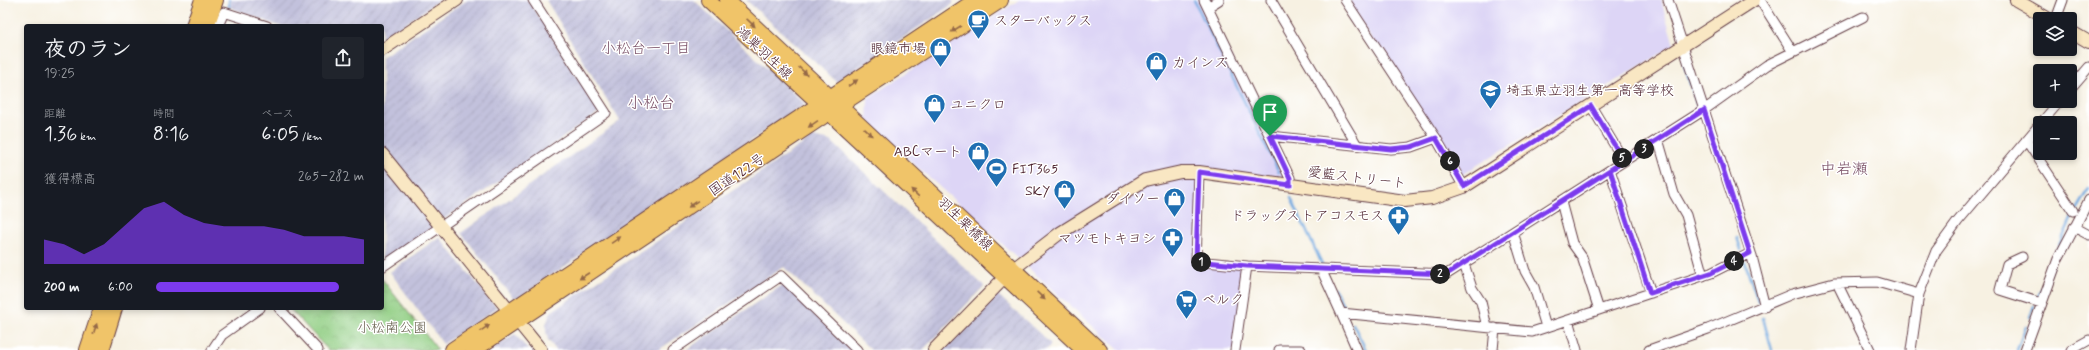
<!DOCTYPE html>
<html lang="ja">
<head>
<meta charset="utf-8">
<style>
	:root { --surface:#171b24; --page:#20242c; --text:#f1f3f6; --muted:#9ea1a6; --accent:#7c3aed }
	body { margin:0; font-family:Mynerve,"Klee One",sans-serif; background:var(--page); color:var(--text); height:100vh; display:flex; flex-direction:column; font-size:15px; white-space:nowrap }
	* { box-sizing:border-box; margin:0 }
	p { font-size:13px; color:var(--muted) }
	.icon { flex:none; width:22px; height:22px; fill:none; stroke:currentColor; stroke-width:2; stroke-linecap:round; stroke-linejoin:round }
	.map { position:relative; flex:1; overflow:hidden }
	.side { position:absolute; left:24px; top:24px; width:360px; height:286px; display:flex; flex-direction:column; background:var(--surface); border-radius:4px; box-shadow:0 2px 6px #0003 }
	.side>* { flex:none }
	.controls { position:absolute; left:2033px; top:12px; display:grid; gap:8px }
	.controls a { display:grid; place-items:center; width:44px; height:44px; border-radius:4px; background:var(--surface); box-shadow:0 2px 6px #0003; font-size:20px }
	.pin { position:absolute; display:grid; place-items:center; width:34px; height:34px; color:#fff; margin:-41px -17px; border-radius:50% 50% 50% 0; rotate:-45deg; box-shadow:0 0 4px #0007 }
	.pin .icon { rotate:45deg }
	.km { position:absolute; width:20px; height:20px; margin:-10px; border-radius:50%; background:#222; color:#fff; font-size:11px; line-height:20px; text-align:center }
	.round { display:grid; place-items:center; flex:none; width:42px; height:42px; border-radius:4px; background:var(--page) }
	.overview { display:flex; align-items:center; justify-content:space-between; height:68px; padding:0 20px }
	h1 { font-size:22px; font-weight:600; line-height:30px }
	.stats { display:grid; grid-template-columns:repeat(3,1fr); gap:6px; height:68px; padding:4px 20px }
	.stats div { display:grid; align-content:center }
	.stats b { font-size:20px; font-weight:600 }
	.stats small { font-size:11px; font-weight:400 }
	.stats p { font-size:11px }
	.chart { height:112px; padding:8px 20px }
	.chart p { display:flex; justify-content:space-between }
	.chart svg { width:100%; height:72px; margin-top:4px; fill:var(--accent); opacity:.7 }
	ul { padding:0 20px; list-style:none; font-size:13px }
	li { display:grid; grid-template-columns:64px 48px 1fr; align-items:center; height:30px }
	li i { height:10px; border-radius:5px; background:var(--accent) }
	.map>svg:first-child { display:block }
	.built { fill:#ddd5f6 }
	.industrial { fill:url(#industrial-furrows) }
	.park { fill:url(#park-crowns); stroke:#6e7758 }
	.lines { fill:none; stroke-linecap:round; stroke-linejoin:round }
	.stream { stroke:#72aae1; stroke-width:2.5 }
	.street-casing { stroke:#643e46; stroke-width:11 }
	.secondary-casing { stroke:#643e46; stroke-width:14 }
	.primary-casing { stroke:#643e46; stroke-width:16 }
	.highway-casing { stroke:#643e46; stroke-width:18 }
	.street { stroke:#fff; stroke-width:9 }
	.secondary { stroke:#f9e7c3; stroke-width:12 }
	.primary { stroke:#f0c469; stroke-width:14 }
	.highway { stroke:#f0c469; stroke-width:16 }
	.oneway { fill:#956947 }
	.route-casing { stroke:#fff; stroke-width:8 }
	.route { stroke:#7c3aed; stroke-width:5 }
	.labels { text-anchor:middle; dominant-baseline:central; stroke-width:3; stroke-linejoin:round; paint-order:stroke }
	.poi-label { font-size:14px; fill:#4a1f2b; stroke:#fff; text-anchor:start }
	.street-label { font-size:14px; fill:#4a1f2b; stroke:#fff }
	.park-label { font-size:14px; fill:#645d4a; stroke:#fff }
	.neighbourhood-label { font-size:15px; fill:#794f66; stroke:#fff }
	.quarter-label { font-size:16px; fill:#794f66; stroke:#fff }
</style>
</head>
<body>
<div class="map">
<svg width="2089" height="350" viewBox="0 0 2089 350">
	<defs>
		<pattern id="industrial-furrows" width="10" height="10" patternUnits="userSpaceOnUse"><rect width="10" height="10" fill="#c2c1dc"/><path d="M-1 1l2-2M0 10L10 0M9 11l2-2" fill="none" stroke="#a8a5bd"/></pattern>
		<pattern id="park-crowns" width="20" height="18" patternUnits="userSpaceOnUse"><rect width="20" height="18" fill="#93cf85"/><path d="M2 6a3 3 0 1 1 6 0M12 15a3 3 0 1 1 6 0" fill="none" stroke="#80b173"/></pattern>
	</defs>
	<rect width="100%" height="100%" fill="#fff"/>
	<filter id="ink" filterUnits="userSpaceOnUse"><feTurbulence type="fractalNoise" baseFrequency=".025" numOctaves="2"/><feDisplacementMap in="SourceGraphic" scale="8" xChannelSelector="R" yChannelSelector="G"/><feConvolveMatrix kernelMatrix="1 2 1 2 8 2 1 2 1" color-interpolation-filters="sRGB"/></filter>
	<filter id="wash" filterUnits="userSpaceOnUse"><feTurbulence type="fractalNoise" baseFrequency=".012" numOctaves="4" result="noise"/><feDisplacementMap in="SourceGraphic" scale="16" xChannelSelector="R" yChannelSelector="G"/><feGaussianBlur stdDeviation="0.9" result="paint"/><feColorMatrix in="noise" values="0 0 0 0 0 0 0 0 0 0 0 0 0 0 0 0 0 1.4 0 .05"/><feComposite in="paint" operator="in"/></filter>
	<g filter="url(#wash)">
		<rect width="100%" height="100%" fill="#f7f1e2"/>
		<path class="built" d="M1019,0h184l87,178 -91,-6 -3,89 49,4 -10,85h-116l-252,-229 1,-23z
			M1347,0h314l13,45 -216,132z"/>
		<path class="industrial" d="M231,0h208l-57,40v-14h-103l-45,-17 -4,-2z
			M467,0h61l72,112 -159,109 -59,-75v-89z
			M546,0h148l111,104 -290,196 -54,-67 159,-112z
			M746,0h207v4l-116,78z
			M813,137l18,4 153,145 -61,64h-52l-87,-83 -126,83h-102l-8,-10 -2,-9v-7l5,-12z
			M382,160l54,67 -54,36z
			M439,237l58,71 -54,36 -53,-72z
			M784,284l67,66h-165z
			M997,294l54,50 -5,6h-103z
			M515,334l13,16h-38z"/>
		<path class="park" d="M382,279l56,71h-110l-39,-42h93z"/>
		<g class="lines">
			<path class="stream" d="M1194,0l85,172
				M229,7v-7
				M223,26l1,-6
				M1683,61l14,44
				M1291,198l31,66
				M2076,210l13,-22
				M1737,237l4,13
				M2054,257l19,-42
				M1745,262l13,40
				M2043,285l9,-22
				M1335,289l9,19
				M2037,299l5,-11
				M2030,317l4,-11
				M1763,318l9,32
				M1353,324l13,26
				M2017,350l9,-24"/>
		</g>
	</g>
	<g filter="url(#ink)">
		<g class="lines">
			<defs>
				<path id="street" d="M1204,0l86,178v7
					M1271,0l86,145
					M1345,0l91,138 28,49
					M1668,0l83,253 14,54
					M1760,0l33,52
					M1208,7l11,-7
					M2056,19l7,-19
					M218,26l6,-14 43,14
					M2070,89l19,-22
					M2041,123l19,-22
					M1270,136l121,13 20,-2 25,-9
					M1658,139l16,55 12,21 17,61
					M2026,140l47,71
					M1624,161l80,-51 63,-45 96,-48
					M1610,170l41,123
					M1199,172l-3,89 51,5 200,8 177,-113 -33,-55
					M1561,202l11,41 10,14 17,53
					M2074,227l15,8
					M1513,232l12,39 9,16 12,40
					M2022,257l-15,7 -7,26 41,13
					M1464,264l8,24 9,14 6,25
					M382,267l224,-154 -73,-113
					M1321,269l20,44 191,19 179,-59 40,-20
					M1837,283l33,67
					M279,308l39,42
					M1341,313l16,37
					M1568,320l9,30
					M212,350l10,-15 38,-27
					M673,350l108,-74 76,74
					M1235,350l12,-84
					M1279,350h22
					M1493,350l2,-22
					M1649,350l59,-21 84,-35 42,-11 43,-1 42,12
					M1911,350l8,-56 17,-43 22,-30 82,-97
					M2025,350l33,-91 31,-59
					M2071,350l18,-10"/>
				<path id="secondary" d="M2016,0l33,19
					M2070,31l19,11
					M382,50l75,-50
					M382,154l159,196
					M934,350l78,-80 48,-37 85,-53 36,-8h18l206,29 27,-3 32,-11 290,-187"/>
				<path id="primary" d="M708,0l375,350
					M727,0l373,350"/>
				<path id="highway" d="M194,26l9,-26
					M206,26l9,-26
					M88,350l14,-42
					M101,350l13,-42
					M453,350l524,-350
					M473,350l366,-245 161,-105"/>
			</defs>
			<use href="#street" class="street-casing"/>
			<use href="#secondary" class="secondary-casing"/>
			<use href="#primary" class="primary-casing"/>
			<use href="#highway" class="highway-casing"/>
			<use href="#street" class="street"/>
			<use href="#secondary" class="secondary"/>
			<use href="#primary" class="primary"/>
			<use href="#highway" class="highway"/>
		</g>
		<defs><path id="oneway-solid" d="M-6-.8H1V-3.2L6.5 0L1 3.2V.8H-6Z"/></defs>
		<g class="oneway">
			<use href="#oneway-solid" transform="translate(751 23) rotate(43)"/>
			<use href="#oneway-solid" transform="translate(956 29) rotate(147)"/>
			<use href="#oneway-solid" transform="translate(803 71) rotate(43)"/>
			<use href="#oneway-solid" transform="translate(853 83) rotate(-34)"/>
			<use href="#oneway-solid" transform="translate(813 124) rotate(146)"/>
			<use href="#oneway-solid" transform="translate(868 132) rotate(43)"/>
			<use href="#oneway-solid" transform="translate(915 193) rotate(-136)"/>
			<use href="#oneway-solid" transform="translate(693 204) rotate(146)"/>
			<use href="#oneway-solid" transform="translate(616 240) rotate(-34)"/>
			<use href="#oneway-solid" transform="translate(584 276) rotate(147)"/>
			<use href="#oneway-solid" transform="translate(1041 296) rotate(43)"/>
			<use href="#oneway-solid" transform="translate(485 328) rotate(-34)"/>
			<use href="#oneway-solid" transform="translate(95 329) rotate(-71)"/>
		</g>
	</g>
	<g class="lines" filter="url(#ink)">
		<defs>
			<path id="route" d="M1270,136l20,42v7l-91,-13 -3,89 51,5 200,8 257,-164 46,143 -39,20 -61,20 -40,-123 14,-9 -33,-55 -127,80 -28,-48 -25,9 -20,2 -121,-13"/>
		</defs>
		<use href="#route" class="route-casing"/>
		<use href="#route" class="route"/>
	</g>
	<defs>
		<symbol id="cafe-pin" viewBox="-11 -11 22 30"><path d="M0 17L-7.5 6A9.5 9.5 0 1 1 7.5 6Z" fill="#1f6fb2" stroke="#fff"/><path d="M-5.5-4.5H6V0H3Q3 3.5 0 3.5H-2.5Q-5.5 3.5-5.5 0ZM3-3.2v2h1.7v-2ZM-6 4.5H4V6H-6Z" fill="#fff"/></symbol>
		<symbol id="shop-pin" viewBox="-11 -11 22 30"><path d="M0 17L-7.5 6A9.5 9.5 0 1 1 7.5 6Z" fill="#1f6fb2" stroke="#fff"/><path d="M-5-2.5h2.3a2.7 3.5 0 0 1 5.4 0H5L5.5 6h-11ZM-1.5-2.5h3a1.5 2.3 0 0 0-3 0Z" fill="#fff"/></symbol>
		<symbol id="school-pin" viewBox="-11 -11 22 30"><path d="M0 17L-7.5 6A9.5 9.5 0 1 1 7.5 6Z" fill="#1f6fb2" stroke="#fff"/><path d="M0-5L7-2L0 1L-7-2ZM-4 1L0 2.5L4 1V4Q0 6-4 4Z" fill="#fff"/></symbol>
		<symbol id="stadium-pin" viewBox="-11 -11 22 30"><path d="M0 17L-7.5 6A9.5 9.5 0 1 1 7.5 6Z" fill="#1f6fb2" stroke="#fff"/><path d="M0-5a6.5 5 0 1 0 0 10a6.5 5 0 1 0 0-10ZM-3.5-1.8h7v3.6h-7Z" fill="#fff"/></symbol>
		<symbol id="pharmacy-pin" viewBox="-11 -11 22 30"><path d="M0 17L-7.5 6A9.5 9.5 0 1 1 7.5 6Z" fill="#1f6fb2" stroke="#fff"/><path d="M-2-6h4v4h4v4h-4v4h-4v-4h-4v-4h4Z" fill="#fff"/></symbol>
		<symbol id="supermarket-pin" viewBox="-11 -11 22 30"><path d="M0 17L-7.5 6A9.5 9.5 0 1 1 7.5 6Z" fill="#1f6fb2" stroke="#fff"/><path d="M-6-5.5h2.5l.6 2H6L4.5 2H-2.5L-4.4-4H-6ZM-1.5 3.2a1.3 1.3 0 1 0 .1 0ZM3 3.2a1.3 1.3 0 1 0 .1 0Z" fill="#fff"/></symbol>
	</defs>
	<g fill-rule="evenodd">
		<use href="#cafe-pin" x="966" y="8" width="25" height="34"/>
		<use href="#shop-pin" x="928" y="36" width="25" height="34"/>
		<use href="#shop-pin" x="1144" y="50" width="25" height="34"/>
		<use href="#school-pin" x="1478" y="78" width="25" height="34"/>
		<use href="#shop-pin" x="922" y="92" width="25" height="34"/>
		<use href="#shop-pin" x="966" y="140" width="25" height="34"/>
		<use href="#stadium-pin" x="984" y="156" width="25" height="34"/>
		<use href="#shop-pin" x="1052" y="178" width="25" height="34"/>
		<use href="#shop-pin" x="1162" y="186" width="25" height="34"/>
		<use href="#pharmacy-pin" x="1386" y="204" width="25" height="34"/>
		<use href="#pharmacy-pin" x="1160" y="226" width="25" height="34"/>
		<use href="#supermarket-pin" x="1174" y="288" width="25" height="34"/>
	</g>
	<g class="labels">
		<g class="poi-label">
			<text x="994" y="21">スターバックス</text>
			<text x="926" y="49" text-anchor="end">眼鏡市場</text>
			<text x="1172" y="63">カインズ</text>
			<text x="1506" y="91">埼玉県立羽生第一高等学校</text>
			<text x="950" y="105">ユニクロ</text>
			<text x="962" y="152" text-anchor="end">ABCマート</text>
			<text x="1012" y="169">FIT365</text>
			<text x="1050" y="191" text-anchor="end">SKY</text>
			<text x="1160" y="199" text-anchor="end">ダイソー</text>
			<text x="1384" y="216" text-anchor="end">ドラッグストアコスモス</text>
			<text x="1156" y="239" text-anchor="end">マツモトキヨシ</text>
			<text x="1202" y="300">ベルク</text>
		</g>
		<g class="street-label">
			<text transform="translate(764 53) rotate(43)">鴻巣羽生線</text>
			<text transform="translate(737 175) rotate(-34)">国道122号</text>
			<text transform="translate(1357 178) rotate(7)">愛藍ストリート</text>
			<text transform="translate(965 224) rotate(44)">羽生栗橋線</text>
		</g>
		<g class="park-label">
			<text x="392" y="328">小松南公園</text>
		</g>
		<g class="neighbourhood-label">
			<text x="646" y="49">小松台一丁目</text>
		</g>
		<g class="quarter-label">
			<text x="651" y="103">小松台</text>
			<text x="1844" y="169">中岩瀬</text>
		</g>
	</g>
</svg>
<div class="controls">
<a><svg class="icon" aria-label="layers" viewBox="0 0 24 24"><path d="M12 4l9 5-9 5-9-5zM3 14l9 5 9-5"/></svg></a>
<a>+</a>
<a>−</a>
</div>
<div class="pin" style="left:1270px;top:136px;background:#1e9e55"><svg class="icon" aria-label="arrive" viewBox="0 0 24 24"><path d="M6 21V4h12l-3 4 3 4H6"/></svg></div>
<b class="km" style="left:1201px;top:262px">1</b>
<b class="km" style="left:1440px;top:274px">2</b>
<b class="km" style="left:1644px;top:149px">3</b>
<b class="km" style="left:1734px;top:261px">4</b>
<b class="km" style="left:1622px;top:158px">5</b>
<b class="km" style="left:1450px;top:161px">6</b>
<section class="side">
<div class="overview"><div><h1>夜のラン</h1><p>19:25</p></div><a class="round"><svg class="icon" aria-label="share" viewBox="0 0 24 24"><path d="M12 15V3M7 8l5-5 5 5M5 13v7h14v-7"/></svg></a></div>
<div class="stats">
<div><p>距離</p><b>1.36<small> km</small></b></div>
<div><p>時間</p><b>8:16</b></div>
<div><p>ペース</p><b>6:05<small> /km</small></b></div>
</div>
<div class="chart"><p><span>獲得標高</span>265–282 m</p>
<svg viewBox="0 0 160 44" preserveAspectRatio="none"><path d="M0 44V29L10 32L20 38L30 32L40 21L50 10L60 6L70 14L80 19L90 21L100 21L110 21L120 23L130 27L140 27L150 27L160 29V44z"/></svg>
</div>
<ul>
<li><b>200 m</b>6:00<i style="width:88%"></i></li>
</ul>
</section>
</div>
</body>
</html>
